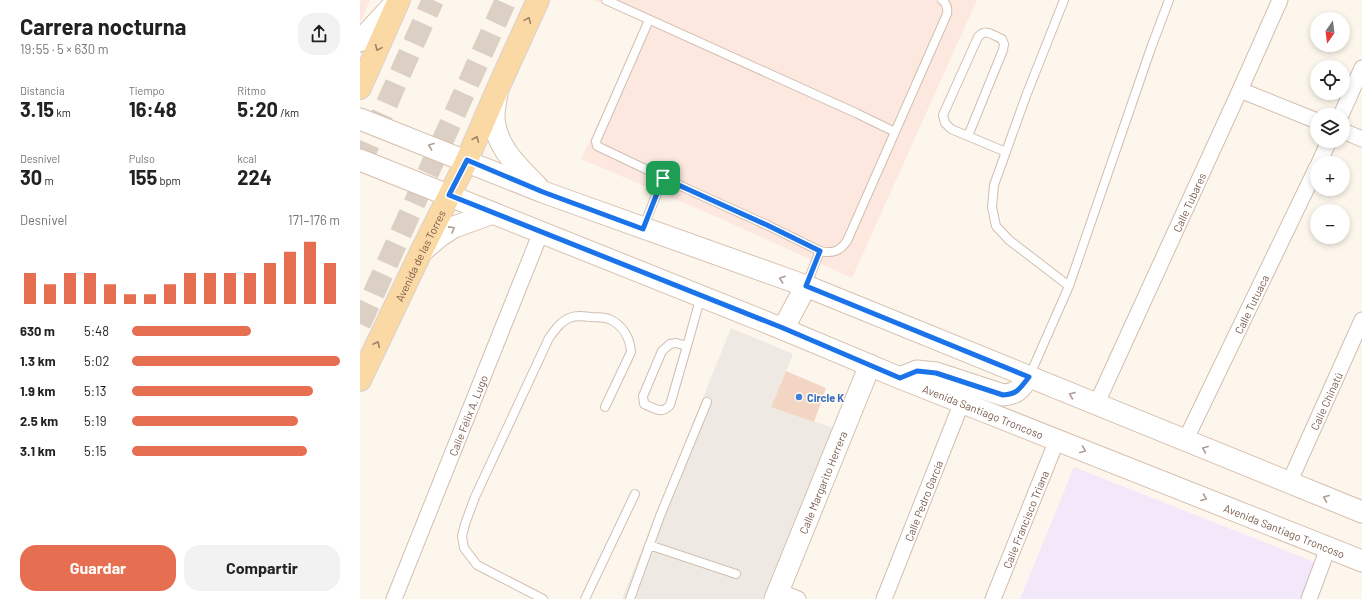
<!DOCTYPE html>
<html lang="es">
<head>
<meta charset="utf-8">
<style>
	:root { --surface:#fff; --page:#f2f2f2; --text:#222; --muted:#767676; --accent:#e76f51 }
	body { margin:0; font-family:Barlow,sans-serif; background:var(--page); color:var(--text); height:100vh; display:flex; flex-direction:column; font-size:15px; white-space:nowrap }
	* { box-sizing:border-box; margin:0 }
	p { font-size:13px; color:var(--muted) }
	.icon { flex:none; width:22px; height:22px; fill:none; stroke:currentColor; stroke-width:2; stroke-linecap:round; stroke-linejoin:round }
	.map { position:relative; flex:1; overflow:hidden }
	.side { display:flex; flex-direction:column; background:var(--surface); width:360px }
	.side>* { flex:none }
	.needle { width:26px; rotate:194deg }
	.tools { position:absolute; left:950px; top:12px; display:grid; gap:8px }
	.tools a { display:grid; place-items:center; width:40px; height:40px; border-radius:50%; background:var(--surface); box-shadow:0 2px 6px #0003; font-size:20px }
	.pin { position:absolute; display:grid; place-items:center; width:34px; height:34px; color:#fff; margin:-17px; border-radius:8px; box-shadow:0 2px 6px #0006 }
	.round { display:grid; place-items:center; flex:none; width:42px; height:42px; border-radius:16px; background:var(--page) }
	.overview { display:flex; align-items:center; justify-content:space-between; height:68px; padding:0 20px }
	h1 { font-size:22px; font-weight:700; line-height:30px }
	.figures { display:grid; grid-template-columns:repeat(3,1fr); gap:6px; height:68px; padding:4px 20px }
	.figures div { display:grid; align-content:center }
	.figures b { font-size:20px; font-weight:700 }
	.figures small { font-size:11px; font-weight:400 }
	.figures p { font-size:11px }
	.chart { height:112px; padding:8px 20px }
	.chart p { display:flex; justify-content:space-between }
	.chart svg { width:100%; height:72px; margin-top:4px; stroke:var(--accent); stroke-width:6 }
	.cta { display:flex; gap:8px; margin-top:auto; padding:8px 20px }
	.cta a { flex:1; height:46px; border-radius:16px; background:var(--accent); color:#fff; font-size:16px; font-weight:700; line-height:46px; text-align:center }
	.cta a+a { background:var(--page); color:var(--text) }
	ul { padding:0 20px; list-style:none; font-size:13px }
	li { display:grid; grid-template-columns:64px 48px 1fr; align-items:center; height:30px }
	li i { height:10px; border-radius:5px; background:var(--accent) }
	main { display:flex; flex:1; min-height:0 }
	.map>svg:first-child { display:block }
	.commercial { fill:#fde8e0 }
	.industrial { fill:#efe9e4 }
	.education { fill:#f3e8fa }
	.building { fill:#f3d5c3 }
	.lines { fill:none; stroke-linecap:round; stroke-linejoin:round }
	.highway-tunnel { stroke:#dcd0c4; stroke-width:22; stroke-dasharray:22 11; stroke-linecap:butt }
	.lane-casing { stroke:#d1beb0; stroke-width:10 }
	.street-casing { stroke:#d1beb0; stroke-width:17 }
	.secondary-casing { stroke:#d6c0b0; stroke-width:23 }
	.primary-casing { stroke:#dad1cd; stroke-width:24 }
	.lane { stroke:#fff; stroke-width:8 }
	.street { stroke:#fff; stroke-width:15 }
	.secondary { stroke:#fff; stroke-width:21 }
	.primary { stroke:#fbd9a5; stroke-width:22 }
	.oneway { stroke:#a18267 }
	.oneway2 { stroke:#af9d94 }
	.route-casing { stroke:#fff; stroke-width:8 }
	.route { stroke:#1a73e8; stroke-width:5 }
	.shop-dot { fill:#3f7fe0; stroke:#fffaf3; stroke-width:1.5 }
	.labels { text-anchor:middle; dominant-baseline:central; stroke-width:3; stroke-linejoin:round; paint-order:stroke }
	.street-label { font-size:11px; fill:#7a5c4d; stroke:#fffaf3 }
	.shop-label { font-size:11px; font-weight:bold; fill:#366cbe; stroke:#fffaf3; text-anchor:start }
</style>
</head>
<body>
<main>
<section class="side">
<div class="overview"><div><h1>Carrera nocturna</h1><p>19:55 · 5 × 630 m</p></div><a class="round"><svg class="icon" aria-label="share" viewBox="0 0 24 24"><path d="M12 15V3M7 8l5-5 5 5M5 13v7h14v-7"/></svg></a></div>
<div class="figures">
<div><p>Distancia</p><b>3.15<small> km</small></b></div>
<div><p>Tiempo</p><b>16:48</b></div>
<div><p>Ritmo</p><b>5:20<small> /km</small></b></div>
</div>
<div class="figures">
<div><p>Desnivel</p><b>30<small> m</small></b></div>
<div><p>Pulso</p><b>155<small> bpm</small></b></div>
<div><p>kcal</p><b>224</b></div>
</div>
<div class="chart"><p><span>Desnivel</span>171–176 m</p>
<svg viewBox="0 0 160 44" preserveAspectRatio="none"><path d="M5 44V25M15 44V32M25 44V25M35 44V25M45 44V32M55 44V38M65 44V38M75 44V32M85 44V25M95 44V25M105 44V25M115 44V25M125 44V19M135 44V12M145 44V6M155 44V19"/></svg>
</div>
<ul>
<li><b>630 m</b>5:48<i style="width:57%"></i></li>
<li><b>1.3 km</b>5:02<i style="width:100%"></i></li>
<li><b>1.9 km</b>5:13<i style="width:87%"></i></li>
<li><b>2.5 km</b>5:19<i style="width:80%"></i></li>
<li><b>3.1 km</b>5:15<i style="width:84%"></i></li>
</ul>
<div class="cta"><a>Guardar</a><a>Compartir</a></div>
</section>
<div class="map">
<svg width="1002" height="599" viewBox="0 0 1002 599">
	<rect width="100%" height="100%" fill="#fdf6ec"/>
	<path class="commercial" d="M0,0h10l-10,23z
		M233,0h384l-125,278 -133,-60 -138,-59 64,-136z"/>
	<path class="industrial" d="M371,328l62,26 -22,53 63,21 -66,171h-146z"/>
	<path class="education" d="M714,467l243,96 -15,36h-282z"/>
	<path class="building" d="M426,371l40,17 -12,34 -43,-15z"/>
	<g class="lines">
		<path class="highway-tunnel" d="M0,164l73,-164
			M0,324l146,-324"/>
		<defs>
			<path id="lane" d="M246,0l250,113 39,19
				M704,0l-38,96 -32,89 -2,22 4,19 13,14 60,46
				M289,20l-53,121 1,5 99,47 71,32 53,26
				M608,136l35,-86 1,-6 -2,-5c-10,-4 -16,-11 -24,-2l-35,78 2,8 6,6 55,23
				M283,228l20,-50
				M446,286l14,-35c13,3 20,0 27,-10l100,-227c1,-6 0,-10 -5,-14
				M327,346l-11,-3 -6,1 -8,7 -19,45 1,8c10,4 18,11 26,1l17,-59 14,-50
				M669,377l40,-91 82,-238 18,-48
				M289,545l87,29
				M183,599l-66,-34 -13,-17 -2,-12 3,-12 10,-27 74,-159c6,-8 11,-16 20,-20 7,-3 14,-2 22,-1 5,0 13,0 18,2 14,6 21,19 22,33l-26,55
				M225,599l50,-105
				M270,599l30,-83 47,-114"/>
			<g id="street">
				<path d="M880,90l77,31"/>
				<path d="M981,115l21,-47"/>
				<path d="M983,131l19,8"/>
				<path d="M959,163l10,-22"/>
				<path id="s1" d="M736,405l144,-315 40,-90"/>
				<path id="s2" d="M825,441l132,-274"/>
				<path id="s3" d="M929,483l73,-163"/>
				<path d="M418,591l20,8"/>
				<path id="s4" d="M34,599l147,-367"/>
				<path id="s5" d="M524,599l78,-197"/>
				<path id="s6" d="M633,599l64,-159"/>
				<path d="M949,599l19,-51"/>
			</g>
			<g id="secondary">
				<path d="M0,41l36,-39"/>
				<path d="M137,93c-1,8 -3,15 -3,22 0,30 23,51 43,71"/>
				<path d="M0,119l183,73 263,94 556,226"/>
				<path id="s7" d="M0,160l423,169 117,49 462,183"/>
				<path d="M61,252l19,-16 14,-9 39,-14"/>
				<path d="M423,329l23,-43"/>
				<path d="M540,378l17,-7 19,2 67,22c15,-1 17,-7 26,-18"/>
				<path id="s8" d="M415,599l95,-234"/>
			</g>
			<g id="primary">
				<path d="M0,88l39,-88"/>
				<path id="s9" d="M0,380l61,-128 46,-92 31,-72 40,-88"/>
			</g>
		</defs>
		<use href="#lane" class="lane-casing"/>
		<use href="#street" class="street-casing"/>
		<use href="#secondary" class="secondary-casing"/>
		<use href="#primary" class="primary-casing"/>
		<use href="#lane" class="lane"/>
		<use href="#street" class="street"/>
		<use href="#secondary" class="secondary"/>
		<use href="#primary" class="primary"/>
	</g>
	<defs><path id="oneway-chevron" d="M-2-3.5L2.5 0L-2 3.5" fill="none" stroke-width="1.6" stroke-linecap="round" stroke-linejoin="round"/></defs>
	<g class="oneway">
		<use href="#oneway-chevron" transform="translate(168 20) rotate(-66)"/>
		<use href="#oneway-chevron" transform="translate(18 48) rotate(114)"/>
		<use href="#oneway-chevron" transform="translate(116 139) rotate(-67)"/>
		<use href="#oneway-chevron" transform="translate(17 344) rotate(-64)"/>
	</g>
	<g class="oneway2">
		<use href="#oneway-chevron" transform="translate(71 146) rotate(-159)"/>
		<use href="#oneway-chevron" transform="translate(92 229) rotate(-29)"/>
		<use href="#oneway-chevron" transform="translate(422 279) rotate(-161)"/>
		<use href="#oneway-chevron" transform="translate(712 395) rotate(-158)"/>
		<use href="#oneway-chevron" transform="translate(845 449) rotate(-158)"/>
		<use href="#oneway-chevron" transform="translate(723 450) rotate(22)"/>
		<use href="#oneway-chevron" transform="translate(844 498) rotate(22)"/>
		<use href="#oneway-chevron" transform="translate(966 498) rotate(-158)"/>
	</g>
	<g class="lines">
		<defs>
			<path id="route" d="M107,160l76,32 100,37 20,-51 104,47 53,26 -14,35 223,91c-9,11 -11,17 -26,18l-67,-22 -19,-2 -17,7 -117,-50 -334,-133z"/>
		</defs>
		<use href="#route" class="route-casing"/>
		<use href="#route" class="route"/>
	</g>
	<circle class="shop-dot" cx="439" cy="397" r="4"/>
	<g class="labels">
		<g class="street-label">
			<text stroke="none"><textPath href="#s1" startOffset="223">Calle Tubares</textPath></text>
			<text stroke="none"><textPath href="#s9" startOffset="138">Avenida de las Torres</textPath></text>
			<text stroke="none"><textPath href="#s2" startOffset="152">Calle Tutuaca</textPath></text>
			<text stroke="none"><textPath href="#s3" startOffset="90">Calle Chinatú</textPath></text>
			<text stroke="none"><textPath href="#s7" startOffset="672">Avenida Santiago Troncoso</textPath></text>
			<text stroke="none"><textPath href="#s4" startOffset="198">Calle Félix A. Lugo</textPath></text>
			<text stroke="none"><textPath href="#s8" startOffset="126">Calle Margarito Herrera</textPath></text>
			<text stroke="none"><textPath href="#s5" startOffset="106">Calle Pedro García</textPath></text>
			<text stroke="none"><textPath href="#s6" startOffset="86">Calle Francisco Triana</textPath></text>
			<text stroke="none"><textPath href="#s7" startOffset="996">Avenida Santiago Troncoso</textPath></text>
		</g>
		<g class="shop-label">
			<text x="447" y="397">Circle K</text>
		</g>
	</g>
</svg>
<div class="tools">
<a><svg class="needle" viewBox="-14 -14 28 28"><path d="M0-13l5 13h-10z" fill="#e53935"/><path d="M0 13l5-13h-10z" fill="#767676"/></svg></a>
<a><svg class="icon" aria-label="locate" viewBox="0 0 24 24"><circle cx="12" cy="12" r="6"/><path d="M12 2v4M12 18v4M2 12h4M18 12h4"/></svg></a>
<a><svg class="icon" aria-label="layers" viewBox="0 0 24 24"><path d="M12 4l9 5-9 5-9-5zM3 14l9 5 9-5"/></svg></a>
<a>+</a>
<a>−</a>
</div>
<div class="pin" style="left:303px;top:178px;background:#1e9e55"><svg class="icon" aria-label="arrive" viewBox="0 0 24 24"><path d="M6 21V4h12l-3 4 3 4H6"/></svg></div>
</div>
</main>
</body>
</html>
